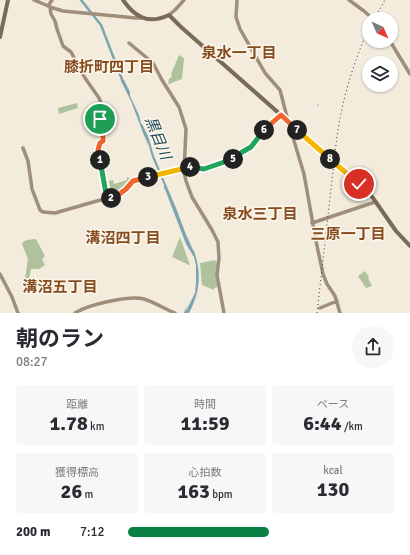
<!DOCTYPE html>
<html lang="ja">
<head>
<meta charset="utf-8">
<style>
	:root { --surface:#fff; --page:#f7f7f7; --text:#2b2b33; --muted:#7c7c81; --accent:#0b8043 }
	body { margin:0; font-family:Signika,"Noto Sans JP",sans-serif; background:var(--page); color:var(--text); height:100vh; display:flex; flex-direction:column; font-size:15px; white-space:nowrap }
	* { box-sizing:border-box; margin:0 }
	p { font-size:13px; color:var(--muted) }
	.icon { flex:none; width:22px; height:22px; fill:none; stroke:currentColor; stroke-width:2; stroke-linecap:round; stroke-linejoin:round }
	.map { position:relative; height:313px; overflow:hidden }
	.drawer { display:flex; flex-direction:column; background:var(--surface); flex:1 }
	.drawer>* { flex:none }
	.needle { width:26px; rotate:135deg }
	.fabs { position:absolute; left:362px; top:12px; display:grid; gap:8px }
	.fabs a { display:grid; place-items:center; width:36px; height:36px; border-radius:50%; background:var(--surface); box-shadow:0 1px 3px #0004; font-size:20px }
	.pin { position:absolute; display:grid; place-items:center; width:34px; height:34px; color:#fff; margin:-17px; border:2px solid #fff; border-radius:50%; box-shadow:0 1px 4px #0007 }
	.km { position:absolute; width:20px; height:20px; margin:-10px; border-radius:50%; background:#222; color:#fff; font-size:11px; line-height:20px; text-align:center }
	.round { display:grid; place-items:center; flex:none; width:42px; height:42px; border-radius:21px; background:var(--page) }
	.summary { display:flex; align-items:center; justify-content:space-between; height:68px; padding:0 16px }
	h1 { font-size:22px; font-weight:700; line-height:30px }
	.stats { display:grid; grid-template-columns:repeat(3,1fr); gap:6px; height:68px; padding:4px 16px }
	.stats div { display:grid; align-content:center; border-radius:4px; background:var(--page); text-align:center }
	.stats b { font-size:20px; font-weight:700 }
	.stats small { font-size:11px; font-weight:400 }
	.stats p { font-size:11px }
	ul { padding:0 16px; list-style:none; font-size:13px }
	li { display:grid; grid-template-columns:64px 48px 1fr; align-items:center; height:30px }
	li i { height:10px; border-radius:5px; background:var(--accent) }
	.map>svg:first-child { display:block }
	.green { fill:#afc29d }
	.water { fill:#7ca5b0 }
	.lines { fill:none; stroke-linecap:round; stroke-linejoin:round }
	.stream { stroke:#7ca5b0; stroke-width:1 }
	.river { stroke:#7ca5b0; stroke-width:2.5 }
	.secondary { stroke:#9f8e7a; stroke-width:3.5 }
	.primary { stroke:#7a6a5a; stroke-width:4 }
	.rail { stroke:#383029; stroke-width:1; stroke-dasharray:1 3; stroke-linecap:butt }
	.split-1-casing { stroke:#fff; stroke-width:8 }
	.split-2-casing { stroke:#fff; stroke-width:8 }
	.split-3-casing { stroke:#fff; stroke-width:8 }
	.split-4-casing { stroke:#fff; stroke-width:8 }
	.split-5-casing { stroke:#fff; stroke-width:8 }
	.split-6-casing { stroke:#fff; stroke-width:8 }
	.split-7-casing { stroke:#fff; stroke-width:8 }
	.split-8-casing { stroke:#fff; stroke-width:8 }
	.split-9-casing { stroke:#fff; stroke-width:8 }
	.split-1 { stroke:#f0652b; stroke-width:5 }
	.split-2 { stroke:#22a559; stroke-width:5 }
	.split-3 { stroke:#f0652b; stroke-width:5 }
	.split-4 { stroke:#f5b400; stroke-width:5 }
	.split-5 { stroke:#22a559; stroke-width:5 }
	.split-6 { stroke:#22a559; stroke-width:5 }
	.split-7 { stroke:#f0652b; stroke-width:5 }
	.split-8 { stroke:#f5b400; stroke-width:5 }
	.split-9 { stroke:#f5b400; stroke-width:5 }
	.labels { text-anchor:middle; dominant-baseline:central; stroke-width:3; stroke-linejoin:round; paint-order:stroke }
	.neighbourhood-label { font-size:15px; font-weight:bold; fill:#884c21; stroke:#faf6ea }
	.water-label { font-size:15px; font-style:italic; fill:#1e4c5a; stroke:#faf6ea }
</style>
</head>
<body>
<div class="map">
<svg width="410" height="313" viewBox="0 0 410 313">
	<rect width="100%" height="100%" fill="#f3ecdd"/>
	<path class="green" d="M179,55l5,3 -2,21 -13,5 -1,-1 1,-4 3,-3 -1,-2z
		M77,103l1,5 -19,6 -1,-6z
		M127,177l4,2v2l-3,5 -16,11 -3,-16 4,-1 1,4 13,-4z
		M180,237l10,28h-1l-17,-8z
		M35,239h1l9,17 -3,3 3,6 -6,4h-8l-2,10h-4l3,-20 -6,-15 1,-2 4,-2z
		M215,260l2,3 1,24 -4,1v2l-12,-5 -2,-22z
		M365,271l4,6 -1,1 4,8 -6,2 -8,-12z"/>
	<path class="water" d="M124,80l6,12v4l9,19 2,9h1l6,12 6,20 22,52 9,24 8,18 1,1c8,22 6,42 -5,62h-5l3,-8 -1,4v2l9,-18 1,-10v-18l-2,-8 -8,-13 -20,-52 -1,-3h-1v-4l-12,-28 -3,-11 -6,-13 -12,-32 -10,-20z"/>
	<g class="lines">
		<path class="stream" d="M318,105v1"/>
		<path class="river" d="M81,0l20,25 22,57"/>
		<path class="secondary" d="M34,0l19,8 10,3 73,7h6
			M237,0l-1,17 4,12 25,44 15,17 8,31 16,53 12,67 7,33 4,10 8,12 5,17
			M349,0l15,11 9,8
			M48,6l4,-6
			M50,7l1,7 4,7 2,8 6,17 8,6 14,26 14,20 2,5 -2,6 1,17 4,12 -1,3 -3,2 -2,7 9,49
			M169,15l6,-5 9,-10
			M390,41l20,33
			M129,43l24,20 9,17 17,27 7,22 -2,43 2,9 6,16 20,33 6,12 1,16 -2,17 7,38
			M23,148l5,13 4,28 8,21 3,2 12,1 49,-14 11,-2 11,-8 5,-7 4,-2 51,-12 7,-1 11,2 13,-6 9,-2 7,-2 4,-4 14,-8 12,-16 18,-16
			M312,223l63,-21
			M0,274l12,23 6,16
			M320,308l17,-7
			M75,313c12,-8 54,-18 69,-14 10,3 21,10 31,14"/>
		<path class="primary" d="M123,0c12,17 25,25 46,15l12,12 184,162 8,9 23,33 14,15
			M0,37l8,-37"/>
		<path class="rail" d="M374,19l11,-19
			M317,313l19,-169c5,-40 16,-79 33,-116"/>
	</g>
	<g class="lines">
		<defs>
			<path id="split-1" d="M100,119c0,7 4,17 3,22l-3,2 -2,7 2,10"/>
			<path id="split-2" d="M100,160l7,39 4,-1"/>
			<path id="split-3" d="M111,198l6,-2 9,-7 7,-8 15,-4"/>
			<path id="split-4" d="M148,177l42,-10"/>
			<path id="split-5" d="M190,167l14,2 29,-10"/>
			<path id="split-6" d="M233,159l4,-4 14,-8 13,-17"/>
			<path id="split-7" d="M264,130l17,-15 16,15"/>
			<path id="split-8" d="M297,130l33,29"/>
			<path id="split-9" d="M330,159l29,25"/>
		</defs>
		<use href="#split-1" class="split-1-casing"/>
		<use href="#split-2" class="split-2-casing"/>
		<use href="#split-3" class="split-3-casing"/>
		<use href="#split-4" class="split-4-casing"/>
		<use href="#split-5" class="split-5-casing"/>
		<use href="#split-6" class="split-6-casing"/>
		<use href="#split-7" class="split-7-casing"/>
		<use href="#split-8" class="split-8-casing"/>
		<use href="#split-9" class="split-9-casing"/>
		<use href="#split-1" class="split-1"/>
		<use href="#split-2" class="split-2"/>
		<use href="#split-3" class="split-3"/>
		<use href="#split-4" class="split-4"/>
		<use href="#split-5" class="split-5"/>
		<use href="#split-6" class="split-6"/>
		<use href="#split-7" class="split-7"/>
		<use href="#split-8" class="split-8"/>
		<use href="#split-9" class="split-9"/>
	</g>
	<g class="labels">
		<g class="neighbourhood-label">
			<text x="239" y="53">泉水一丁目</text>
			<text x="109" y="67">膝折町四丁目</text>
			<text x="260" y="214">泉水三丁目</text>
			<text x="348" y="234">三原一丁目</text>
			<text x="123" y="238">溝沼四丁目</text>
			<text x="60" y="287">溝沼五丁目</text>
		</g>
		<g class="water-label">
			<text transform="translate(158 138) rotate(68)">黒目川</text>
		</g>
	</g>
</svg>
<div class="fabs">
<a><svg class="needle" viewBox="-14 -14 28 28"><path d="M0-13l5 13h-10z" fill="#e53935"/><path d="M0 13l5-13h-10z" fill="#7c7c81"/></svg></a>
<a><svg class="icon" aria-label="layers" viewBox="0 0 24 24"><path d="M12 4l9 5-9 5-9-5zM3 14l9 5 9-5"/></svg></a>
</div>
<div class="pin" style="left:100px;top:119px;background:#1e9e55"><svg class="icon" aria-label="arrive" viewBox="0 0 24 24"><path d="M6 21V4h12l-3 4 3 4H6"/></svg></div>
<div class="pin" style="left:359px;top:184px;background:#d93025"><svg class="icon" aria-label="check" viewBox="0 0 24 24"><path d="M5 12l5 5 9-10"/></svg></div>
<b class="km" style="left:100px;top:160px">1</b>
<b class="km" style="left:111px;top:198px">2</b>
<b class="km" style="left:148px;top:177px">3</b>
<b class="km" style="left:190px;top:167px">4</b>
<b class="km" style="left:233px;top:159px">5</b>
<b class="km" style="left:264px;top:130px">6</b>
<b class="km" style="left:297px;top:130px">7</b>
<b class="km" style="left:330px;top:159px">8</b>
</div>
<section class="drawer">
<div class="summary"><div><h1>朝のラン</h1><p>08:27</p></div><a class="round"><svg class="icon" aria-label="share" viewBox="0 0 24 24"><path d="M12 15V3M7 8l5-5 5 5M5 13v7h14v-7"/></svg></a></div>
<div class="stats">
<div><p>距離</p><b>1.78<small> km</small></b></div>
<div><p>時間</p><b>11:59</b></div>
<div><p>ペース</p><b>6:44<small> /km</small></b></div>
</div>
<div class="stats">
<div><p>獲得標高</p><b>26<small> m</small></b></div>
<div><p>心拍数</p><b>163<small> bpm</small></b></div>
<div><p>kcal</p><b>130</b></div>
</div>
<ul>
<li><b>200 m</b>7:12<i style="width:53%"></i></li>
</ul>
</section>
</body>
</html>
